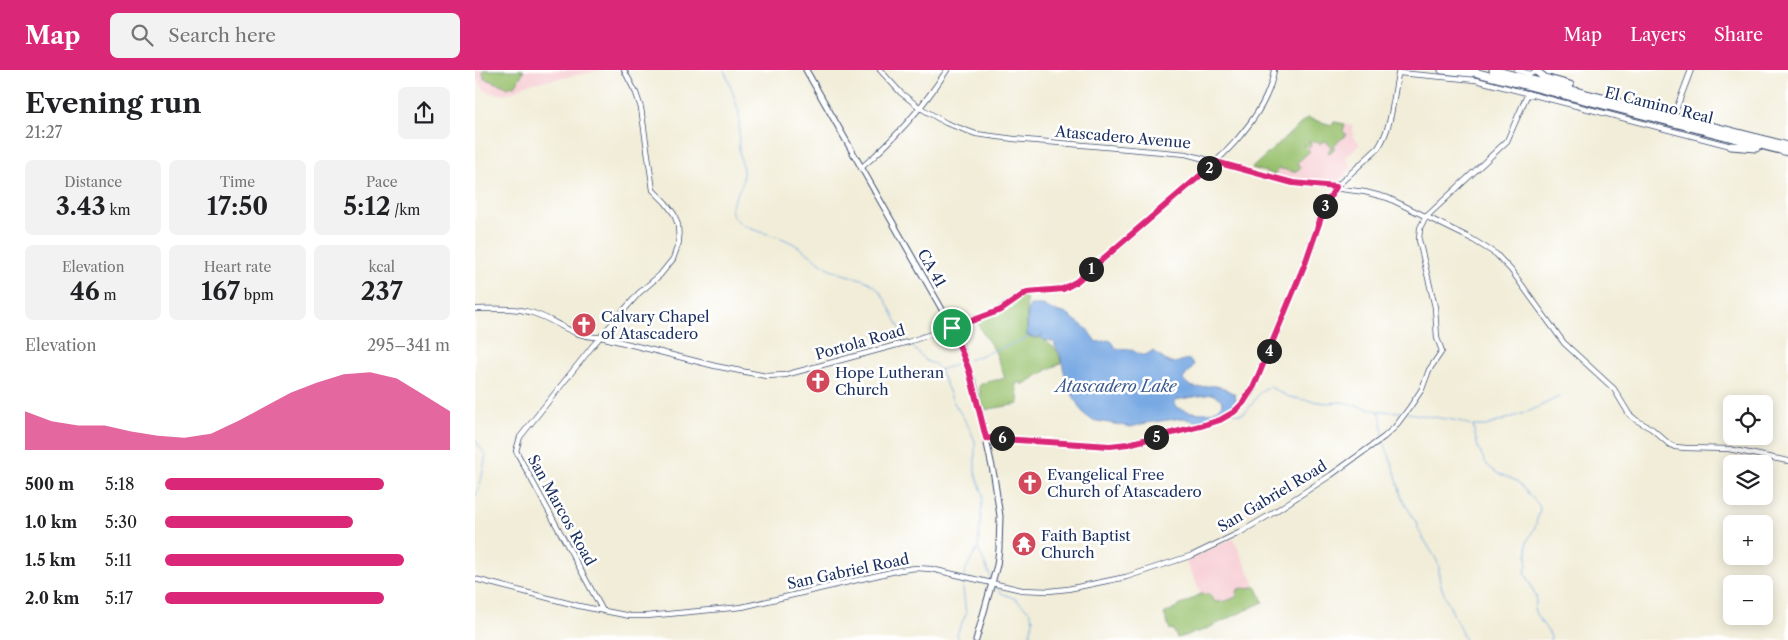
<!DOCTYPE html>
<html lang="en">
<head>
<meta charset="utf-8">
<style>
	:root { --surface:#fff; --page:#f2f2f2; --text:#202124; --muted:#757577; --accent:#db2777 }
	body { margin:0; font-family:"Libre Caslon Text",serif; background:var(--page); color:var(--text); height:100vh; display:flex; flex-direction:column; font-size:19px; white-space:nowrap }
	* { box-sizing:border-box; margin:0 }
	p { font-size:16px; color:var(--muted) }
	.icon { flex:none; width:28px; height:28px; fill:none; stroke:currentColor; stroke-width:2; stroke-linecap:round; stroke-linejoin:round }
	.map { position:relative; flex:1; overflow:hidden }
	.sheet { display:flex; flex-direction:column; background:var(--surface); width:475px }
	.sheet>* { flex:none }
	.controls { position:absolute; left:1248px; top:325px; display:grid; gap:10px }
	.controls a { display:grid; place-items:center; width:50px; height:50px; border-radius:8px; background:var(--surface); box-shadow:0 2px 12px #0003; font-size:25px }
	.pin { position:absolute; display:grid; place-items:center; width:42px; height:42px; color:#fff; margin:-21px; border:2px solid #fff; border-radius:50%; box-shadow:0 1px 5px #0007 }
	.km { position:absolute; width:25px; height:25px; margin:-12px; border-radius:50%; background:#222; color:#fff; font-size:14px; line-height:25px; text-align:center }
	.round { display:grid; place-items:center; flex:none; width:52px; height:52px; border-radius:8px; background:var(--page) }
	.overview { display:flex; align-items:center; justify-content:space-between; height:85px; padding:0 25px }
	h1 { font-size:28px; font-weight:700; line-height:38px }
	.figures { display:grid; grid-template-columns:repeat(3,1fr); gap:8px; height:85px; padding:5px 25px }
	.figures div { display:grid; align-content:center; border-radius:8px; background:var(--page); text-align:center }
	.figures b { font-size:25px; font-weight:700 }
	.figures small { font-size:14px; font-weight:400 }
	.figures p { font-size:14px }
	.chart { height:140px; padding:10px 25px }
	.chart p { display:flex; justify-content:space-between }
	.chart svg { width:100%; height:90px; margin-top:5px; fill:var(--accent); opacity:.7 }
	ul { padding:0 25px; list-style:none; font-size:16px }
	li { display:grid; grid-template-columns:80px 60px 1fr; align-items:center; height:38px }
	li i { height:12px; border-radius:6px; background:var(--accent) }
	header { display:flex; align-items:center; gap:30px; box-sizing:border-box; height:70px; padding:0 25px; background:var(--accent); color:#fff }
	header strong { font-size:24px }
	nav { display:flex; gap:28px; margin-inline-start:auto; font-size:18px }
	.search { width:350px; height:45px; background:var(--page); display:flex; align-items:center; gap:12px; box-sizing:border-box; padding:0 18px; border-radius:8px; color:var(--muted); font-size:19px }
	main { display:flex; flex:1; min-height:0 }
	.map>svg:first-child { display:block }
	.built { fill:#f7cfd5 }
	.green { fill:#98c16d; stroke:#5a7866 }
	.water { fill:#78a9e3; stroke:#4a6ca0; fill-rule:evenodd }
	.lines { fill:none; stroke-linecap:round; stroke-linejoin:round }
	.stream { stroke:#78a9e3; stroke-width:1 }
	.secondary-casing { stroke:#3b4c70; stroke-width:6 }
	.primary-casing { stroke:#3b4c70; stroke-width:7 }
	.highway-casing { stroke:#3b4c70; stroke-width:9 }
	.secondary { stroke:#fff; stroke-width:4.5 }
	.primary { stroke:#fff; stroke-width:5 }
	.highway { stroke:#fff; stroke-width:7 }
	.route-casing { stroke:#fff; stroke-width:10 }
	.route { stroke:#db2777; stroke-width:6 }
	.labels { text-anchor:middle; dominant-baseline:central; stroke-width:5; stroke-linejoin:round; paint-order:stroke }
	.street-label { font-size:15px; fill:#1b2f5e; stroke:#fff }
	.poi-label { font-size:15px; fill:#1b2f5e; stroke:#fff; text-anchor:start }
	.water-label { font-size:16px; font-style:italic; fill:#3c5a8d; stroke:#fff }
</style>
</head>
<body>
<header>
<strong>Map</strong>
<div class="search"><svg class="icon" aria-label="search" viewBox="0 0 24 24"><circle cx="10" cy="10" r="6"/><path d="M15 15l6 6"/></svg>Search here</div>
<nav><a>Map</a><a>Layers</a><a>Share</a></nav>
</header>
<main>
<section class="sheet">
<div class="overview"><div><h1>Evening run</h1><p>21:27</p></div><a class="round"><svg class="icon" aria-label="share" viewBox="0 0 24 24"><path d="M12 15V3M7 8l5-5 5 5M5 13v7h14v-7"/></svg></a></div>
<div class="figures">
<div><p>Distance</p><b>3.43<small> km</small></b></div>
<div><p>Time</p><b>17:50</b></div>
<div><p>Pace</p><b>5:12<small> /km</small></b></div>
</div>
<div class="figures">
<div><p>Elevation</p><b>46<small> m</small></b></div>
<div><p>Heart rate</p><b>167<small> bpm</small></b></div>
<div><p>kcal</p><b>237</b></div>
</div>
<div class="chart"><p><span>Elevation</span>295–341 m</p>
<svg viewBox="0 0 160 44" preserveAspectRatio="none"><path d="M0 44V25L10 30L20 32L30 32L40 35L50 37L60 38L70 36L80 30L90 23L100 16L110 11L120 7L130 6L140 9L150 17L160 25V44z"/></svg>
</div>
<ul>
<li><b>500 m</b>5:18<i style="width:77%"></i></li>
<li><b>1.0 km</b>5:30<i style="width:66%"></i></li>
<li><b>1.5 km</b>5:11<i style="width:84%"></i></li>
<li><b>2.0 km</b>5:17<i style="width:77%"></i></li>
</ul>
</section>
<div class="map">
<svg width="1313" height="570" viewBox="0 0 1313 570">
	<rect width="100%" height="100%" fill="#fff"/>
	<filter id="ink" filterUnits="userSpaceOnUse"><feTurbulence type="fractalNoise" baseFrequency=".02" numOctaves="2"/><feDisplacementMap in="SourceGraphic" scale="10" xChannelSelector="R" yChannelSelector="G"/><feConvolveMatrix kernelMatrix="1 2 1 2 8 2 1 2 1" color-interpolation-filters="sRGB"/></filter>
	<filter id="wash" filterUnits="userSpaceOnUse"><feTurbulence type="fractalNoise" baseFrequency=".0096" numOctaves="4" result="noise"/><feDisplacementMap in="SourceGraphic" scale="20" xChannelSelector="R" yChannelSelector="G"/><feGaussianBlur stdDeviation="1.12" result="paint"/><feColorMatrix in="noise" values="0 0 0 0 0 0 0 0 0 0 0 0 0 0 0 0 0 1.4 0 .05"/><feComposite in="paint" operator="in"/></filter>
	<g filter="url(#wash)">
		<rect width="100%" height="100%" fill="#f1edd8"/>
		<path class="built" d="M0,0h130l-77,14 -18,9 -9,1 -10,-1 -7,-3 -9,-14z
			M832,48l25,7 2,-3 19,4 -1,6 2,2 -2,2 8,8 -15,14 8,9 -17,17 -42,-4 -43,-11z
			M758,468l30,64 -59,28 -27,8 -4,-9 -3,1 -6,-17 37,-19 -15,-33z"/>
		<path class="green" d="M8,0h41l-8,15 -9,3 -2,-2 -22,-8 2,-1 -2,-2z
			M832,48l25,7 2,-3 11,2 -2,7 3,4 -12,10v4l-4,4 -2,-1 3,-5 -6,-7 -5,4 -3,-2 -9,-1 3,4 -2,3 -4,-4 -1,1 6,6 -13,12 4,5 -7,4 -16,-4 -2,7 -24,-7z
			M551,222l1,44 10,2 4,-1c11,11 17,9 20,26 -14,6 -26,15 -39,22l-2,-3 -4,2 3,20 -36,6 -4,-24c7,-6 18,-5 26,-8l-10,-27 -13,-19 -5,-11 -3,-1 27,-10z
			M781,516l7,16 -59,28 -27,8 -4,-9 -3,1 -6,-16 37,-20h8l6,8 11,-1 10,-4 2,-8 6,-1 1,1z"/>
		<path class="water" d="M555,235h13l9,5 15,4 20,15 9,13c11,0 14,-7 20,7 5,0 9,-1 13,0 10,3 11,11 23,2 8,3 11,11 21,12 8,0 15,-9 21,2l-11,14c11,15 21,5 33,7 6,1 13,5 19,8l1,7 -6,8 -16,10 -17,3 -14,-4 -37,5 -15,4 -39,-7 -8,-6 -6,-9 -11,-21 -7,-30 -5,-8v-2l-2,-3 -2,1 -3,-3 -2,2 -5,-3 2,-4 -6,4 -10,-3 1,-26zM737,324l9,5 1,5c-2,2 -4,4 -6,6 -8,6 -35,2 -41,-5v-5z"/>
		<g class="lines">
			<path class="stream" d="M249,0c4,8 13,35 15,43 1,13 -1,26 0,38 2,9 5,18 4,27 0,12 -18,27 -9,39 11,14 36,16 52,23 19,8 32,24 51,32 12,5 26,5 36,13 13,9 23,40 34,55
				M434,273l17,18 9,3 5,6 13,31 16,26 6,14v30l8,24 -1,9 -4,44 -12,21 -2,8 -1,12 3,25 -9,20 1,6
				M493,290l53,-19 7,-4
				M465,300l24,-8
				M755,339c19,20 23,-21 40,-22l19,10 16,3 21,3 17,-1 35,9 26,1
				M903,341l3,5 2,19
				M933,343l51,8 14,5h13l44,-15 29,-14
				M998,356l5,22 9,17 10,8 20,8 22,24 1,4 -5,18 -8,15v23l-2,7 11,25v6l-2,6 2,5 15,22 -1,4
				M908,369l12,33 7,27 15,25 2,7 17,28 3,7v11l3,12 23,51
				M0,370l11,15 -6,31 -5,10
				M503,479l14,31
				M520,515l6,8 15,6 14,13 3,8 -4,20"/>
		</g>
	</g>
	<g filter="url(#ink)">
		<g class="lines">
			<defs>
				<path id="secondary" d="M405,0l21,23 18,14 27,16 30,11 38,5 172,15 107,29 72,9 23,6 82,40 26,16 15,16 53,73 50,46 15,25 7,6 16,9 17,15 6,3 11,1 43,1 59,12
					M1042,0l13,4 7,-3
					M924,3l77,7 255,66
					M1202,37l14,-37
					M386,98c34,-29 62,-61 86,-98
					M0,239c19,0 39,-2 58,4 24,7 41,26 68,24l114,29 51,10 19,-1 123,-33 87,-30 32,-20 34,-3 15,-7c25,-19 49,-41 73,-62 42,-37 117,-91 125,-150
					M511,368l124,8 18,-2 76,-19 16,-5 14,-8 13,-13 7,-12 52,-126 20,-59 10,-15 42,-39c15,-22 15,-53 21,-78
					M0,509l104,27 51,10h17l95,-9 158,-37 16,-2 15,1 91,21 27,1 19,-2 58,-12 67,-22 48,-23 27,-16 63,-41 53,-38 11,-10 15,-20 12,-18 7,-19 13,-19 -5,-13 -2,-31 -16,-67 1,-12 5,-10 82,-77 21,-48
					M128,541l-87,-160 4,-14 75,-94 44,-50 21,-18 13,-16 6,-17 -1,-17 -4,-11 -9,-12 -12,-12 -12,-82 -5,-15 -12,-23"/>
				<path id="primary" d="M331,0l146,257 9,20 13,37 20,92 6,40 -1,33 -2,16 -21,75"/>
				<path id="highway" d="M967,0l29,3
					M991,0l322,82
					M1018,0l295,76
					M1061,1l9,7 25,7
					M1256,76l25,2"/>
			</defs>
			<use href="#secondary" class="secondary-casing"/>
			<use href="#primary" class="primary-casing"/>
			<use href="#highway" class="highway-casing"/>
			<use href="#secondary" class="secondary"/>
			<use href="#primary" class="primary"/>
			<use href="#highway" class="highway"/>
		</g>
	</g>
	<g class="lines" filter="url(#ink)">
		<defs>
			<path id="route" d="M741,92l77,21 43,4 -11,19 -19,55 -52,125 -11,17 -9,9 -14,8 -16,5 -76,19 -18,2 -124,-8 -17,-68 -17,-42 49,-18 26,-18 36,-3 13,-7z"/>
		</defs>
		<use href="#route" class="route-casing"/>
		<use href="#route" class="route"/>
	</g>
	<defs>
		<symbol id="church-disc" viewBox="-11 -11 22 22"><circle r="9.5" fill="#d1495b" stroke="#fff"/><path d="M-1.2-6h2.4v3.5h3.3v2.4h-3.3V6h-2.4V-.1h-3.3v-2.4h3.3Z" fill="#fff"/></symbol>
		<symbol id="temple-disc" viewBox="-11 -11 22 22"><circle r="9.5" fill="#d1495b" stroke="#fff"/><path d="M0-6L5-2H3V0L6.5 2.5H4V6H1.5V3h-3V6H-4V2.5H-6.5L-3 0V-2H-5Z" fill="#fff"/></symbol>
	</defs>
	<g fill-rule="evenodd">
		<use href="#church-disc" x="95" y="241" width="28" height="28"/>
		<use href="#church-disc" x="329" y="297" width="28" height="28"/>
		<use href="#church-disc" x="541" y="399" width="28" height="28"/>
		<use href="#temple-disc" x="535" y="460" width="28" height="28"/>
	</g>
	<g class="labels">
		<g class="street-label">
			<text transform="translate(1184 35) rotate(14)">El Camino Real</text>
			<text transform="translate(648 67) rotate(5)">Atascadero Avenue</text>
			<text transform="translate(457 198) rotate(60)">CA 41</text>
			<text transform="translate(385 272) rotate(-16)">Portola Road</text>
			<text transform="translate(797 426) rotate(-31)">San Gabriel Road</text>
			<text transform="translate(87 440) rotate(61)">San Marcos Road</text>
			<text transform="translate(373 501) rotate(-12)">San Gabriel Road</text>
		</g>
		<g class="poi-label">
			<text x="126" y="246">Calvary Chapel<tspan x="126" dy="17">of Atascadero</tspan></text>
			<text x="360" y="302">Hope Lutheran<tspan x="360" dy="17">Church</tspan></text>
			<text x="572" y="404">Evangelical Free<tspan x="572" dy="17">Church of Atascadero</tspan></text>
			<text x="566" y="465">Faith Baptist<tspan x="566" dy="17">Church</tspan></text>
		</g>
		<g class="water-label">
			<text x="641" y="316">Atascadero Lake</text>
		</g>
	</g>
</svg>
<div class="controls">
<a><svg class="icon" aria-label="locate" viewBox="0 0 24 24"><circle cx="12" cy="12" r="6"/><path d="M12 2v4M12 18v4M2 12h4M18 12h4"/></svg></a>
<a><svg class="icon" aria-label="layers" viewBox="0 0 24 24"><path d="M12 4l9 5-9 5-9-5zM3 14l9 5 9-5"/></svg></a>
<a>+</a>
<a>−</a>
</div>
<div class="pin" style="left:477px;top:258px;background:#1e9e55"><svg class="icon" aria-label="arrive" viewBox="0 0 24 24"><path d="M6 21V4h12l-3 4 3 4H6"/></svg></div>
<b class="km" style="left:616px;top:199px">1</b>
<b class="km" style="left:734px;top:98px">2</b>
<b class="km" style="left:850px;top:136px">3</b>
<b class="km" style="left:794px;top:281px">4</b>
<b class="km" style="left:681px;top:367px">5</b>
<b class="km" style="left:527px;top:368px">6</b>
</div>
</main>
</body>
</html>
